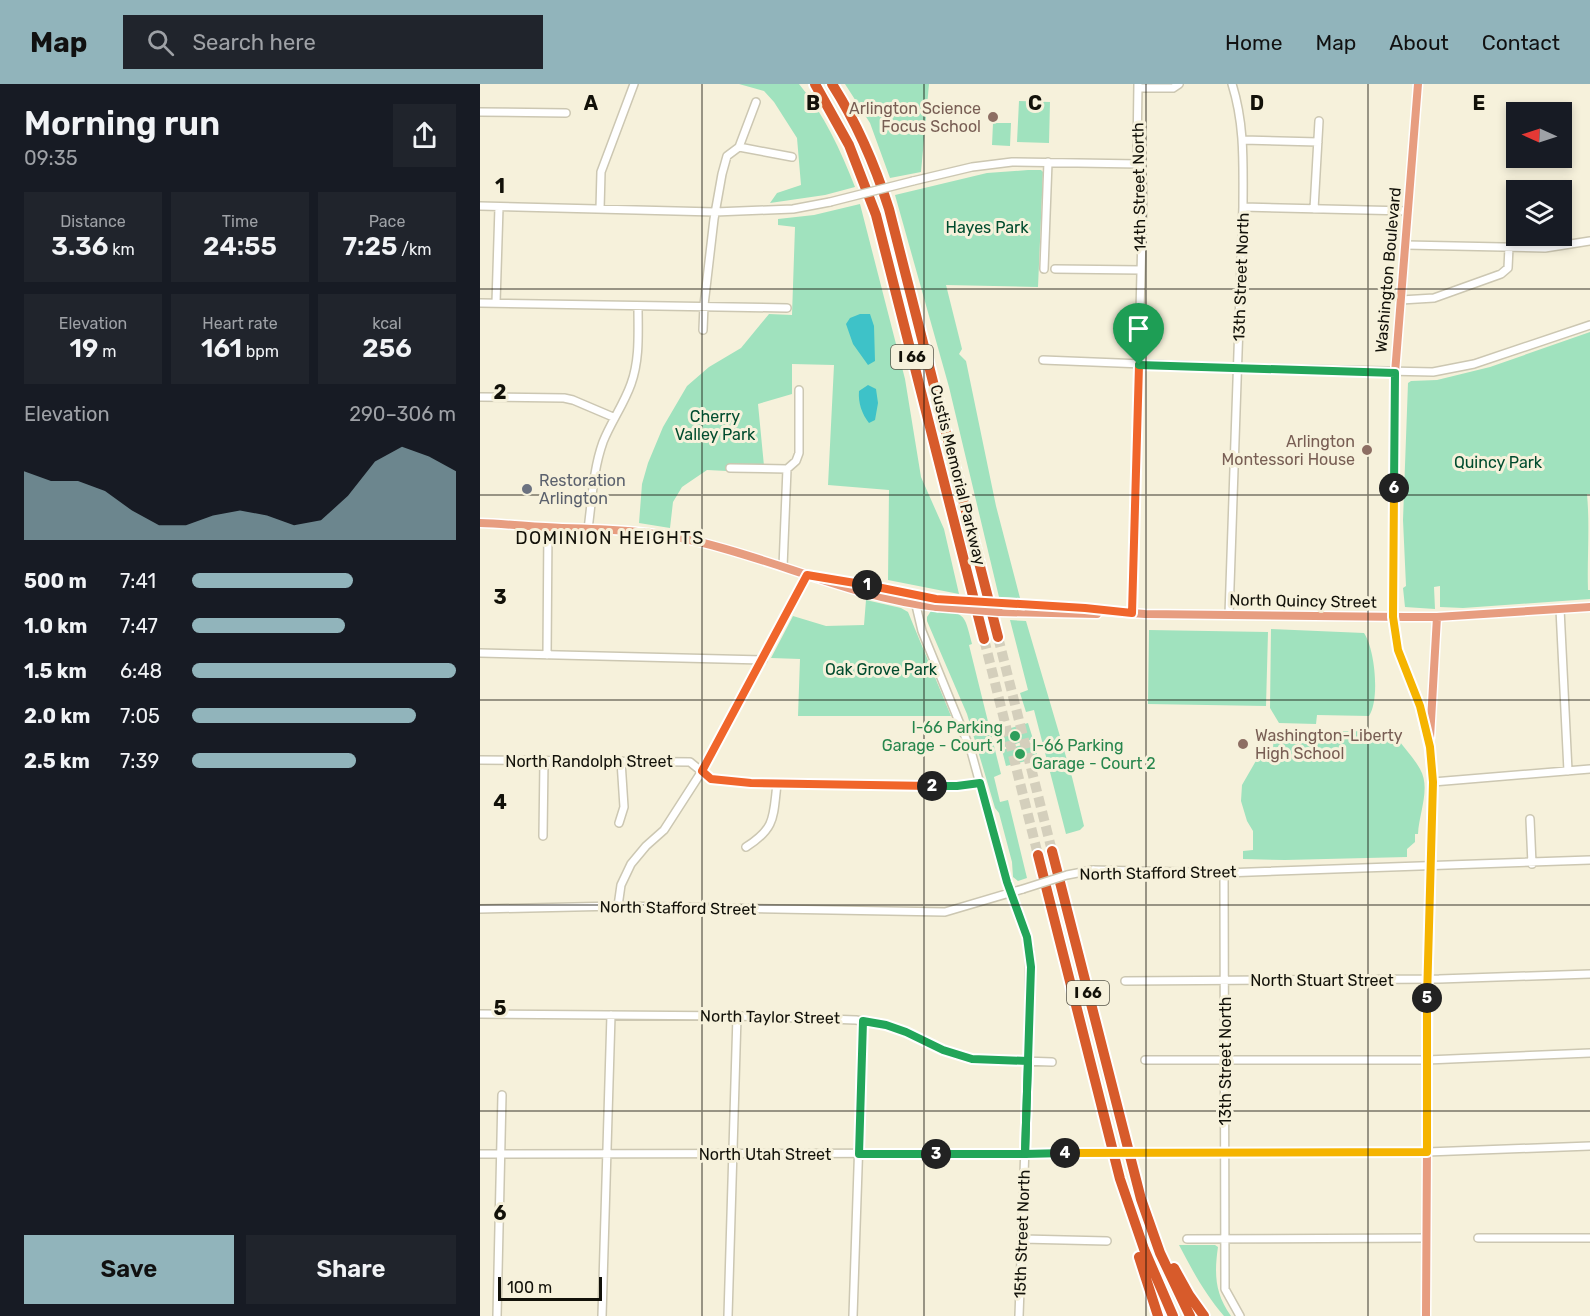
<!DOCTYPE html>
<html lang="en">
<head>
<meta charset="utf-8">
<style>
	:root { --surface:#171b24; --page:#20242c; --text:#f1f3f6; --muted:#9ea1a6; --accent:#91b4bb }
	body { margin:0; font-family:Rubik,sans-serif; background:var(--page); color:var(--text); height:100vh; display:flex; flex-direction:column; font-size:22px; white-space:nowrap }
	* { box-sizing:border-box; margin:0 }
	p { font-size:20px; color:var(--muted) }
	.icon { flex:none; width:33px; height:33px; fill:none; stroke:currentColor; stroke-width:2; stroke-linecap:round; stroke-linejoin:round }
	.map { position:relative; flex:1; overflow:hidden }
	.drawer { display:flex; flex-direction:column; background:var(--surface); width:480px }
	.drawer>* { flex:none }
	.needle { width:39px; rotate:273deg }
	.tools { position:absolute; left:1026px; top:18px; display:grid; gap:12px }
	.tools a { display:grid; place-items:center; width:66px; height:66px; border-radius:0px; background:var(--surface); box-shadow:0 3px 9px #0003; font-size:30px }
	.scale { position:absolute; left:18px; bottom:15px; width:104px; box-sizing:border-box; padding-left:6px; border:3px solid #121109; border-top:0; font-size:16px; line-height:21px; white-space:nowrap; color:#121109; -webkit-text-stroke:4px #f6f1db; paint-order:stroke }
	.pin { position:absolute; display:grid; place-items:center; width:51px; height:51px; color:#fff; margin:-62px -26px; border-radius:50% 50% 50% 0; rotate:-45deg; box-shadow:0 0 6px #0007 }
	.pin .icon { rotate:45deg }
	.km { position:absolute; width:30px; height:30px; margin:-15px; border-radius:50%; background:#222; color:#fff; font-size:16px; line-height:30px; text-align:center }
	.round { display:grid; place-items:center; flex:none; width:63px; height:63px; border-radius:0px; background:var(--page) }
	.head { display:flex; align-items:center; justify-content:space-between; height:102px; padding:0 24px }
	h1 { font-size:33px; font-weight:600; line-height:45px }
	.metrics { display:grid; grid-template-columns:repeat(3,1fr); gap:9px; height:102px; padding:6px 24px }
	.metrics div { display:grid; align-content:center; border-radius:0px; background:var(--page); text-align:center }
	.metrics b { font-size:26px; font-weight:600 }
	.metrics small { font-size:16px; font-weight:400 }
	.metrics p { font-size:16px }
	.chart { height:168px; padding:12px 24px }
	.chart p { display:flex; justify-content:space-between }
	.chart svg { width:100%; height:108px; margin-top:6px; fill:var(--accent); opacity:.7 }
	.primary-button { display:flex; gap:12px; margin-top:auto; padding:12px 24px }
	.primary-button a { flex:1; height:69px; border-radius:0px; background:var(--accent); color:#111; font-size:24px; font-weight:600; line-height:69px; text-align:center }
	.primary-button a+a { background:var(--page); color:var(--text) }
	ul { padding:0 24px; list-style:none; font-size:20px }
	li { display:grid; grid-template-columns:96px 72px 1fr; align-items:center; height:45px }
	li i { height:15px; border-radius:8px; background:var(--accent) }
	header { display:flex; align-items:center; gap:36px; box-sizing:border-box; height:84px; padding:0 30px; background:var(--accent); color:#111 }
	header strong { font-size:28px }
	nav { display:flex; gap:33px; margin-inline-start:auto; font-size:21px }
	.search { width:420px; height:54px; background:var(--page); display:flex; align-items:center; gap:15px; box-sizing:border-box; padding:0 21px; border-radius:0px; color:var(--muted); font-size:22px }
	main { display:flex; flex:1; min-height:0 }
	.map>svg:first-child { display:block }
	.green { fill:#a0e2be }
	.water { fill:#3ec2c8 }
	.lines { fill:none; stroke-linecap:round; stroke-linejoin:round }
	.highway-tunnel { stroke:#d4cfbc; stroke-width:10; stroke-dasharray:10 5; stroke-linecap:butt }
	.minor-casing { stroke:#ccc7b2; stroke-width:10 }
	.major-casing { stroke:#fff; stroke-width:11 }
	.highway-casing { stroke:#fff; stroke-width:14 }
	.minor { stroke:#fff; stroke-width:7 }
	.major { stroke:#e79d80; stroke-width:8 }
	.highway { stroke:#d75b2b; stroke-width:10 }
	.minor-bridge-casing { stroke:#ccc7b2; stroke-width:10; stroke-linecap:butt }
	.major-bridge-casing { stroke:#fff; stroke-width:11; stroke-linecap:butt }
	.minor-bridge { stroke:#fff; stroke-width:7 }
	.major-bridge { stroke:#e79d80; stroke-width:8 }
	.split-1-casing { stroke:#fff; stroke-width:12 }
	.split-2-casing { stroke:#fff; stroke-width:12 }
	.split-3-casing { stroke:#fff; stroke-width:12 }
	.split-4-casing { stroke:#fff; stroke-width:12 }
	.split-5-casing { stroke:#fff; stroke-width:12 }
	.split-6-casing { stroke:#fff; stroke-width:12 }
	.split-7-casing { stroke:#fff; stroke-width:12 }
	.split-1 { stroke:#f0652b; stroke-width:8 }
	.split-2 { stroke:#f0652b; stroke-width:8 }
	.split-3 { stroke:#22a559; stroke-width:8 }
	.split-4 { stroke:#22a559; stroke-width:8 }
	.split-5 { stroke:#f5b400; stroke-width:8 }
	.split-6 { stroke:#f5b400; stroke-width:8 }
	.split-7 { stroke:#22a559; stroke-width:8 }
	.grid { fill:none; stroke:#121109; stroke-width:1.5; stroke-opacity:0.55 }
	.education-dot { fill:#8d6e63; stroke:#f6f1db; stroke-width:2 }
	.worship-dot { fill:#6b7280; stroke:#f6f1db; stroke-width:2 }
	.leisure-dot { fill:#2e9e5b; stroke:#f6f1db; stroke-width:2 }
	.labels { text-anchor:middle; dominant-baseline:central; stroke-width:6; stroke-linejoin:round; paint-order:stroke }
	.shield { fill:#f6f1db; stroke:#565448; stroke-width:1.5 }
	.shield-label { font-size:15px; font-weight:bold; fill:#121109 }
	.education-label { font-size:16px; fill:#785e54; stroke:#f6f1db; text-anchor:end }
	.street-label { font-size:16px; fill:#121109; stroke:#f6f1db }
	.park-label { font-size:16px; fill:#004c2e; stroke:#f6f1db }
	.worship-label { font-size:16px; fill:#5b616d; stroke:#f6f1db; text-anchor:start }
	.leisure-label { font-size:16px; fill:#27864d; stroke:#f6f1db; text-anchor:end }
	.neighbourhood-label { font-size:18px; letter-spacing:1.5px; fill:#121109; stroke:#f6f1db }
	.grid-label { font-size:20px; text-anchor:middle; font-weight:bold; fill:#121109; stroke:#f6f1db; stroke-width:6; stroke-linejoin:round; paint-order:stroke }
</style>
</head>
<body>
<header>
<strong>Map</strong>
<div class="search"><svg class="icon" aria-label="search" viewBox="0 0 24 24"><circle cx="10" cy="10" r="6"/><path d="M15 15l6 6"/></svg>Search here</div>
<nav><a>Home</a><a>Map</a><a>About</a><a>Contact</a></nav>
</header>
<main>
<section class="drawer">
<div class="head"><div><h1>Morning run</h1><p>09:35</p></div><a class="round"><svg class="icon" aria-label="share" viewBox="0 0 24 24"><path d="M12 15V3M7 8l5-5 5 5M5 13v7h14v-7"/></svg></a></div>
<div class="metrics">
<div><p>Distance</p><b>3.36<small> km</small></b></div>
<div><p>Time</p><b>24:55</b></div>
<div><p>Pace</p><b>7:25<small> /km</small></b></div>
</div>
<div class="metrics">
<div><p>Elevation</p><b>19<small> m</small></b></div>
<div><p>Heart rate</p><b>161<small> bpm</small></b></div>
<div><p>kcal</p><b>256</b></div>
</div>
<div class="chart"><p><span>Elevation</span>290–306 m</p>
<svg viewBox="0 0 160 44" preserveAspectRatio="none"><path d="M0 44V16L10 20L20 20L30 24L40 32L50 38L60 38L70 34L80 32L90 34L100 38L110 36L120 26L130 12L140 6L150 10L160 16V44z"/></svg>
</div>
<ul>
<li><b>500 m</b>7:41<i style="width:61%"></i></li>
<li><b>1.0 km</b>7:47<i style="width:58%"></i></li>
<li><b>1.5 km</b>6:48<i style="width:100%"></i></li>
<li><b>2.0 km</b>7:05<i style="width:85%"></i></li>
<li><b>2.5 km</b>7:39<i style="width:62%"></i></li>
</ul>
<div class="primary-button"><a>Save</a><a>Share</a></div>
</section>
<div class="map">
<svg width="1110" height="1232" viewBox="0 0 1110 1232">
	<rect width="100%" height="100%" fill="#f6f1db"/>
	<path class="green" d="M259,0h60c25,30 42,67 56,103l-30,8 -55,8 7,-10 24,-8 -4,-47 -23,-36 -10,-11z
		M365,0h84l-8,88 -31,6 -20,-55z
		M539,17l31,1 -1,41 -32,-1z
		M513,39h18l-1,23 -18,-1z
		M548,86h13l2,2 -5,115 -92,-2 16,64 -3,5 7,7 30,145 24,92 -21,-1 -50,-210 -54,-192 92,-22z
		M380,120l45,175 16,98 23,52 15,65 -71,-14 1,-90 -61,-5 6,-120 -42,-1v30l-34,10 6,62h-35l-2,5 -20,-1 -25,17 -9,15 -3,26 -31,-5 3,-39 6,-21 15,-36 24,-41 22,-19 32,-19 28,-34 23,1 3,-88 -17,-2v-6l36,-4z
		M1110,248v162h-3c3,33 0,63 1,96h2v9l-127,9 -23,-1v-21l-6,1 1,22 -30,-2 -2,-19 3,-2 -3,-66 5,-137 3,-2 26,-1 53,-13z
		M386,516l35,8 7,4 43,104h-153l2,-57 -29,-1 22,-42 33,10 38,-1z
		M451,527c34,1 33,1 41,33l-3,1 32,129 -7,3 6,25 8,-2 19,78 -9,3 -5,-4 -1,-15 -13,-49 -4,-5 -28,-94 -40,-93v-4z
		M530,536l16,1 46,156 12,49 -4,4 -14,4 -32,-124 -8,2 -6,-19 8,-3z
		M791,545l93,4c11,16 16,67 5,83l-52,-1 -1,9 -37,-1 -9,-15z
		M669,546l119,2 -2,74 -118,-2z
		M548,639l5,16 -32,9 -4,-16z
		M794,646h23l1,2 77,-1 6,5 16,2c7,10 17,20 23,31 11,19 -1,44 -2,65h-3v8l-8,7v8l-122,3 -42,-1v-8l10,-1v-19l-6,-10 -6,-20 1,-16 15,-26 16,-10z
		M554,658l4,16 -32,8 -4,-16z
		M699,1161h36l3,2c-4,27 -3,47 13,69h-7c-19,-22 -32,-46 -45,-71z"/>
	<path class="water" d="M380,230h10l4,12 1,35 -7,4 -15,-21 -7,-20 4,-6z
		M388,301l8,4 2,14 -3,17 -6,3c-7,-9 -11,-20 -10,-32z"/>
	<g class="lines">
		<path class="highway-tunnel" d="M518,553l54,214
			M504,555l54,216"/>
		<defs>
			<path id="minor" d="M658,4h35l6,-4
				M0,28l86,1
				M763,56l75,2
				M259,63l53,10
				M433,97l59,-14 40,-5 127,2
				M0,122l235,6 78,-3 37,-7
				M763,123l165,4
				M120,125l1,-37 33,-88
				M834,125l5,-88
				M926,161l139,3 45,-7
				M564,185l4,-107
				M575,185l86,1
				M921,216l33,-2 67,-24 7,-6 1,-21
				M0,219l307,5
				M16,219l3,-96
				M223,246l1,-25 10,-86 8,-45 5,-18 12,-9 17,-45
				M563,276l200,8 190,4 41,-8 116,-39
				M0,313l84,1 9,2 40,17
				M250,384l57,1
				M108,445c4,-29 5,-59 15,-87 8,-20 21,-38 28,-58 9,-25 7,-51 7,-78
				M303,483l4,-98 9,-8 3,-8v-63
				M435,517l7,30 49,120 36,131 14,37 9,32 -2,110 -9,255
				M1080,525l8,162
				M652,529l11,-415 -1,-22 -5,-24 1,-68
				M749,531l14,-408c0,-42 2,-82 -11,-123
				M0,569l283,7
				M67,571l1,-128
				M0,676l210,2 21,17 40,4 206,3 23,-3
				M953,698l157,-13
				M1050,735l2,45
				M139,739l5,-16 -3,-46
				M63,752l1,-75
				M266,763c30,-19 27,-30 31,-63
				M613,786l131,3 366,-13
				M744,789l1,416 15,27
				M138,822l3,-21 10,-21 15,-18 18,-16 38,-59 105,-196
				M0,825l138,-3 327,6 78,-23
				M645,897l314,-2 151,-5
				M0,930l257,2 119,4 30,5 20,7 37,18 29,9 80,3
				M665,976h282l163,-7
				M683,1069l264,-1 163,-6
				M0,1070l595,-1
				M998,1154h112
				M542,1155l85,2
				M707,1155l239,-1
				M17,1232l5,-221
				M122,1232l9,-301
				M248,1232l9,-300
				M373,1232l10,-295"/>
			<path id="major" d="M938,0l-23,289 -2,244 5,33 22,56 9,41 4,35 -5,197 -2,337
				M0,439c28,1 55,4 82,5 46,1 92,3 137,14 80,19 156,56 238,65
				M354,496l102,19 33,3
				M545,521l120,9 260,3h32l153,-10
				M519,528l98,2
				M950,654l7,-121"/>
			<path id="highway" d="M335,0l34,61 27,70 108,424
				M352,0c25,39 43,81 57,125l109,428
				M572,767l89,348 19,54 30,63
				M558,771l82,324 24,70 29,67
				M659,1173l19,59
				M694,1184l15,27 15,21"/>
		</defs>
		<use href="#minor" class="minor-casing"/>
		<use href="#major" class="major-casing"/>
		<use href="#highway" class="highway-casing"/>
		<use href="#minor" class="minor"/>
		<use href="#major" class="major"/>
		<use href="#highway" class="highway"/>
		<defs>
			<path id="minor-bridge" d="M350,118l83,-21
				M543,805l44,-14 26,-5
				M595,1069h88"/>
			<path id="major-bridge" d="M489,518l56,3
				M457,523l62,5"/>
		</defs>
		<use href="#minor-bridge" class="minor-bridge-casing"/>
		<use href="#major-bridge" class="major-bridge-casing"/>
		<use href="#minor-bridge" class="minor-bridge"/>
		<use href="#major-bridge" class="major-bridge"/>
	</g>
	<g class="lines">
		<defs>
			<path id="split-1" d="M387,501l69,14 149,9 47,5 7,-248"/>
			<path id="split-2" d="M387,501l-60,-10 -105,196 9,8 40,4 181,3"/>
			<path id="split-3" d="M452,702h25l23,-3 27,99 20,55 4,30 -6,187h-89"/>
			<path id="split-4" d="M456,1070h-77l4,-133 23,4 20,7 37,18 29,9 56,2 -3,93 40,-1"/>
			<path id="split-5" d="M585,1069l362,-1v-154"/>
			<path id="split-6" d="M914,404l-1,129 5,33 22,56 10,41 3,35 -6,216"/>
			<path id="split-7" d="M659,281l256,8 -1,115"/>
		</defs>
		<use href="#split-1" class="split-1-casing"/>
		<use href="#split-2" class="split-2-casing"/>
		<use href="#split-3" class="split-3-casing"/>
		<use href="#split-4" class="split-4-casing"/>
		<use href="#split-5" class="split-5-casing"/>
		<use href="#split-6" class="split-6-casing"/>
		<use href="#split-7" class="split-7-casing"/>
		<use href="#split-1" class="split-1"/>
		<use href="#split-2" class="split-2"/>
		<use href="#split-3" class="split-3"/>
		<use href="#split-4" class="split-4"/>
		<use href="#split-5" class="split-5"/>
		<use href="#split-6" class="split-6"/>
		<use href="#split-7" class="split-7"/>
	</g>
	<path class="grid" d="M222,0v1232M444,0v1232M666,0v1232M888,0v1232M0,205h1110M0,411h1110M0,616h1110M0,821h1110M0,1027h1110"/>
	<g class="education-dot">
		<circle cx="513" cy="33" r="6"/>
		<circle cx="887" cy="366" r="6"/>
		<circle cx="763" cy="660" r="6"/>
	</g>
	<circle class="worship-dot" cx="47" cy="405" r="6"/>
	<g class="leisure-dot">
		<circle cx="535" cy="652" r="6"/>
		<circle cx="540" cy="670" r="6"/>
	</g>
	<g class="labels">
		<g class="shield">
			<rect x="411" y="261" width="42" height="24" rx="4.5"/>
			<rect x="587" y="897" width="42" height="24" rx="4.5"/>
		</g>
		<g class="shield-label">
			<text x="432" y="273">I 66</text>
			<text x="608" y="909">I 66</text>
		</g>
		<g class="education-label">
			<text x="501" y="24">Arlington Science<tspan x="501" dy="18">Focus School</tspan></text>
			<text x="875" y="357">Arlington<tspan x="875" dy="18">Montessori House</tspan></text>
			<text x="775" y="651" text-anchor="start">Washington-Liberty<tspan x="775" dy="18">High School</tspan></text>
		</g>
		<g class="street-label">
			<text transform="translate(659 103) rotate(-91)">14th Street North</text>
			<text transform="translate(908 186) rotate(-85)">Washington Boulevard</text>
			<text transform="translate(761 193) rotate(-88)">13th Street North</text>
			<text transform="translate(478 391) rotate(76)">Custis Memorial Parkway</text>
			<text transform="translate(823 517) rotate(1)">North Quincy Street</text>
			<text x="109" y="677">North Randolph Street</text>
			<text transform="translate(678 789) rotate(-1)">North Stafford Street</text>
			<text transform="translate(198 824) rotate(1)">North Stafford Street</text>
			<text x="842" y="896">North Stuart Street</text>
			<text transform="translate(290 933) rotate(1)">North Taylor Street</text>
			<text transform="translate(745 977) rotate(-90)">13th Street North</text>
			<text x="285" y="1070">North Utah Street</text>
			<text transform="translate(542 1150) rotate(-88)">15th Street North</text>
		</g>
		<g class="park-label">
			<text x="507" y="143">Hayes Park</text>
			<text x="235" y="332">Cherry<tspan x="235" dy="18">Valley Park</tspan></text>
			<text x="1018" y="378">Quincy Park</text>
			<text x="401" y="585">Oak Grove Park</text>
		</g>
		<g class="worship-label">
			<text x="59" y="396">Restoration<tspan x="59" dy="18">Arlington</tspan></text>
		</g>
		<g class="leisure-label">
			<text x="523" y="643">I-66 Parking<tspan x="523" dy="18">Garage - Court 1</tspan></text>
			<text x="552" y="661" text-anchor="start">I-66 Parking<tspan x="552" dy="18">Garage - Court 2</tspan></text>
		</g>
		<g class="neighbourhood-label">
			<text x="130" y="454">DOMINION HEIGHTS</text>
		</g>
	</g>
	<g class="grid-label">
		<text x="111" y="26">A</text>
		<text x="333" y="26">B</text>
		<text x="555" y="26">C</text>
		<text x="777" y="26">D</text>
		<text x="999" y="26">E</text>
		<text x="20" y="109">1</text>
		<text x="20" y="315">2</text>
		<text x="20" y="520">3</text>
		<text x="20" y="725">4</text>
		<text x="20" y="931">5</text>
		<text x="20" y="1136">6</text>
	</g>
</svg>
<div class="tools">
<a><svg class="needle" viewBox="-14 -14 28 28"><path d="M0-13l5 13h-10z" fill="#e53935"/><path d="M0 13l5-13h-10z" fill="#9ea1a6"/></svg></a>
<a><svg class="icon" aria-label="layers" viewBox="0 0 24 24"><path d="M12 4l9 5-9 5-9-5zM3 14l9 5 9-5"/></svg></a>
</div>
<div class="scale">100 m</div>
<div class="pin" style="left:659px;top:281px;background:#1e9e55"><svg class="icon" aria-label="arrive" viewBox="0 0 24 24"><path d="M6 21V4h12l-3 4 3 4H6"/></svg></div>
<b class="km" style="left:387px;top:501px">1</b>
<b class="km" style="left:452px;top:702px">2</b>
<b class="km" style="left:456px;top:1070px">3</b>
<b class="km" style="left:585px;top:1069px">4</b>
<b class="km" style="left:947px;top:914px">5</b>
<b class="km" style="left:914px;top:404px">6</b>
</div>
</main>
</body>
</html>
